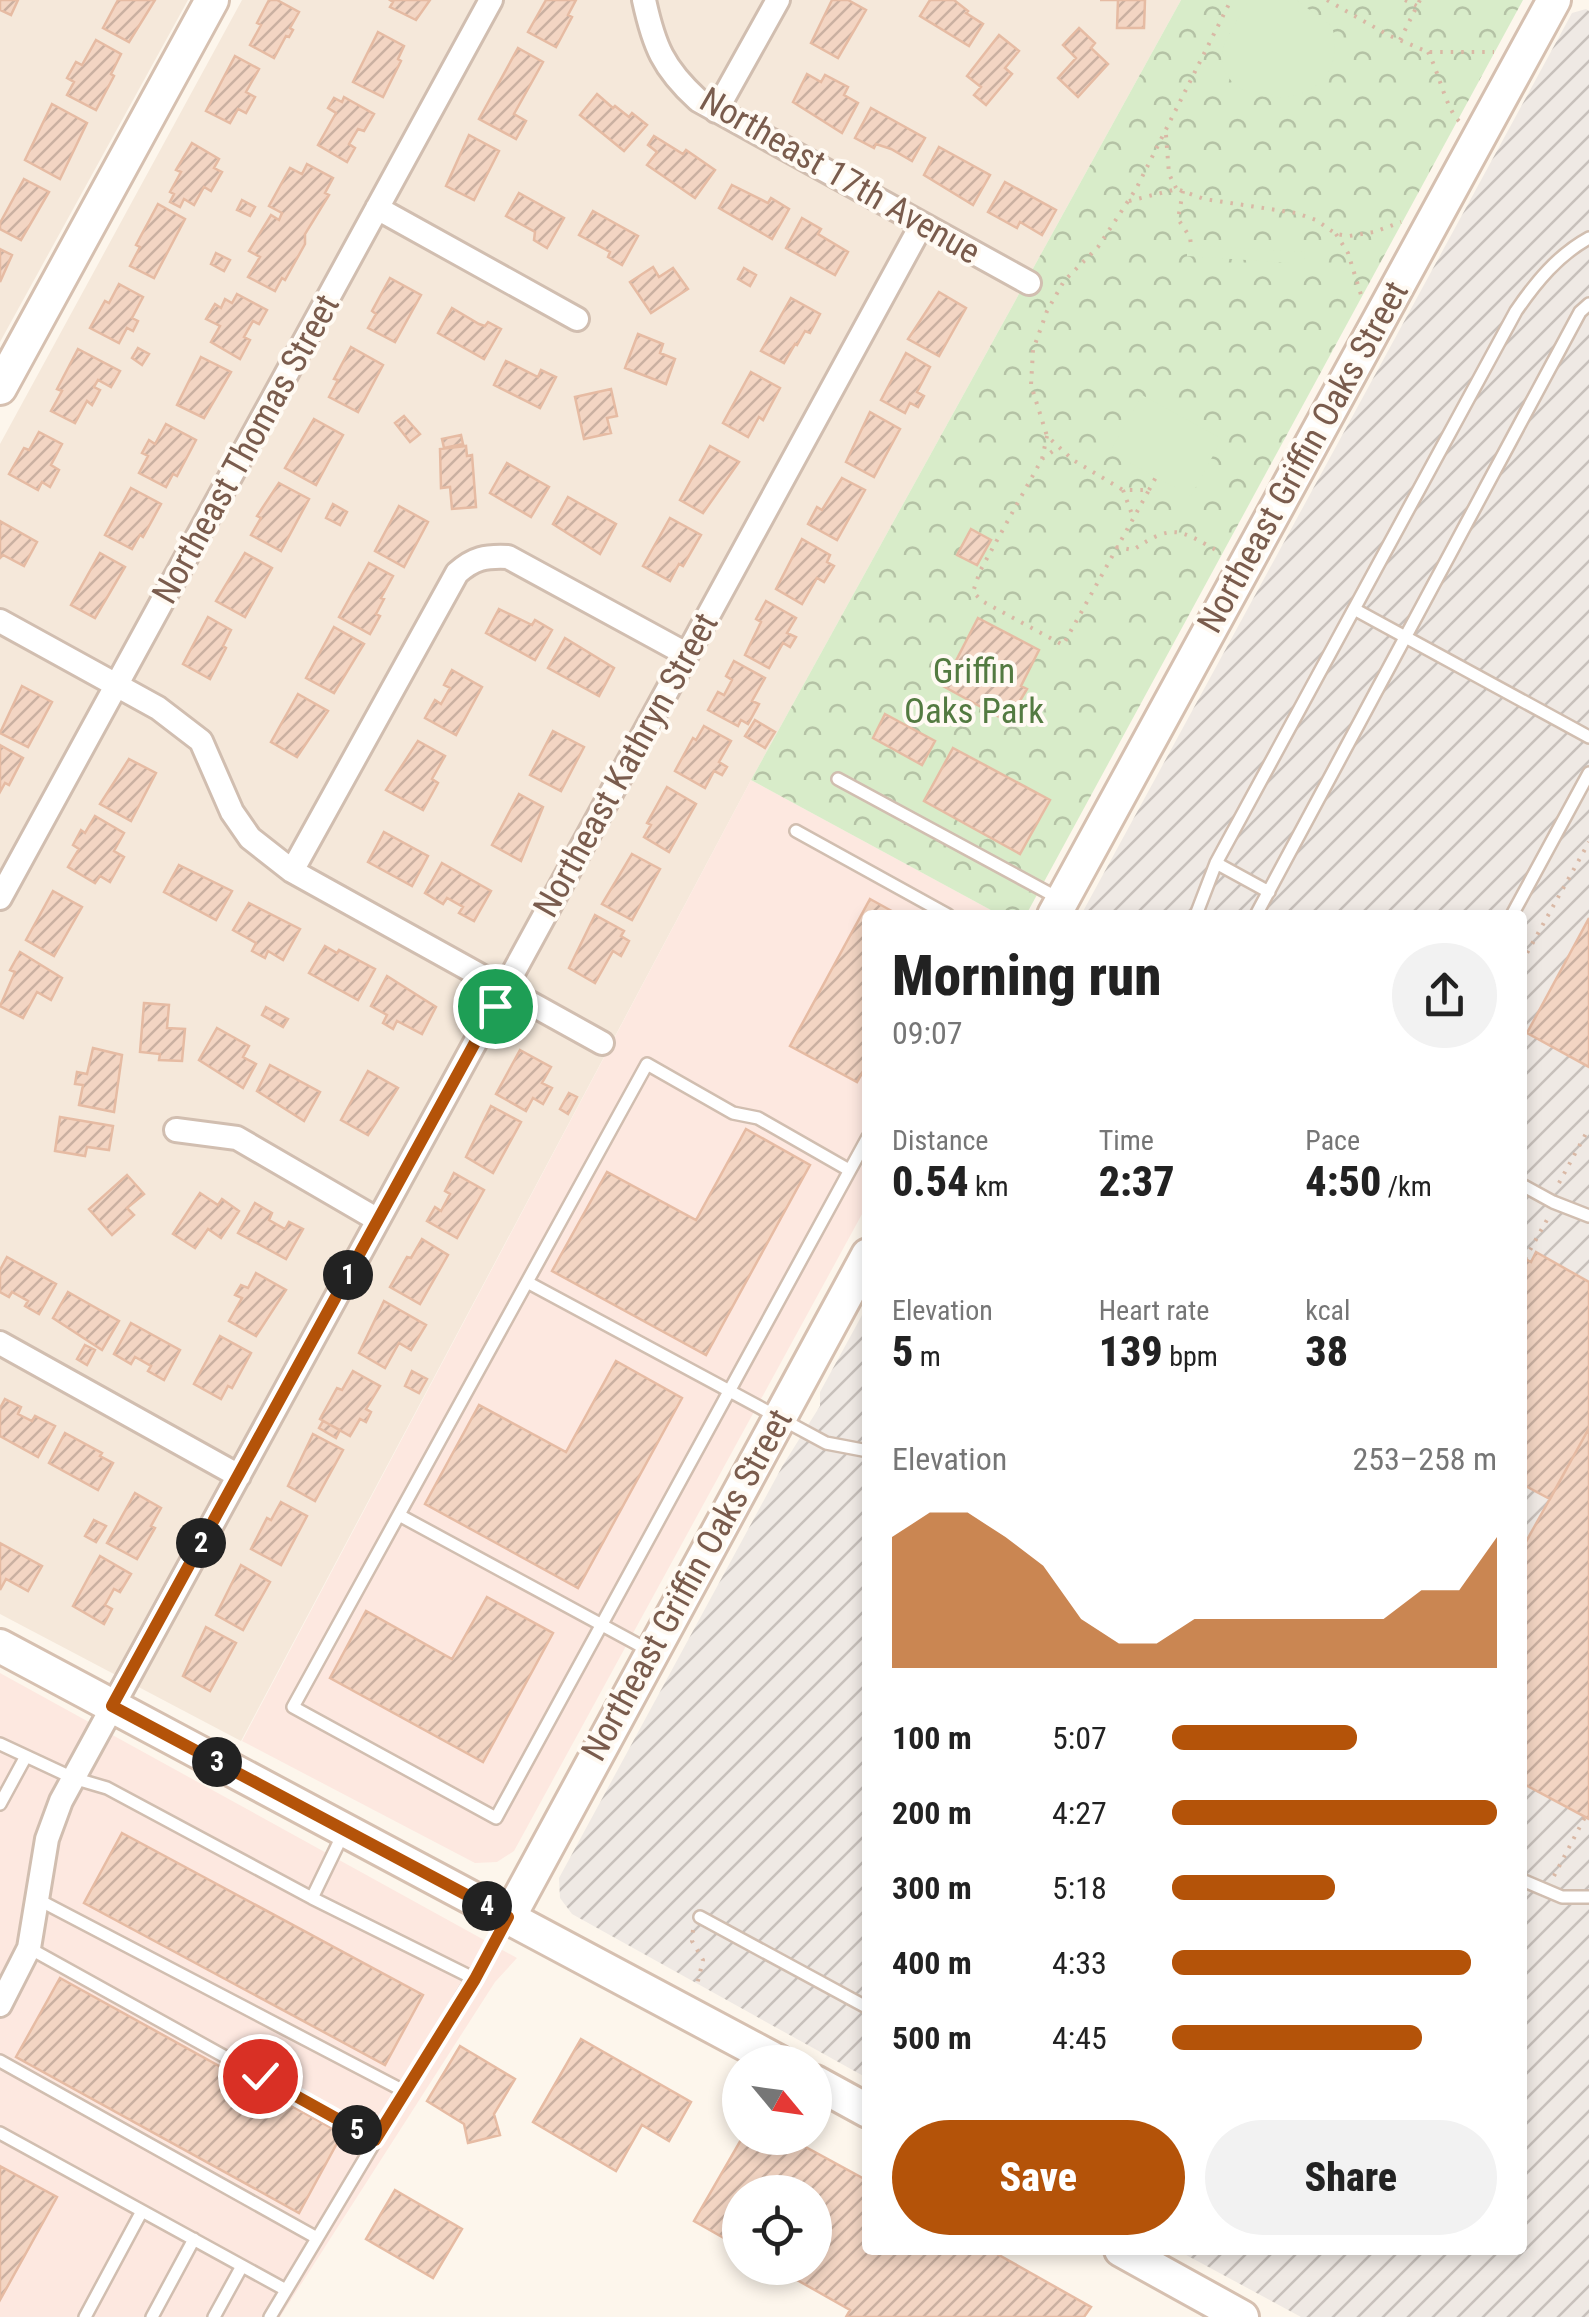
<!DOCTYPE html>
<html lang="en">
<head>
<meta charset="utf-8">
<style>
	:root { --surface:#fff; --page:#f2f2f2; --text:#222; --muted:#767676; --accent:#b45309 }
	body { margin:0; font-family:"Roboto Condensed",sans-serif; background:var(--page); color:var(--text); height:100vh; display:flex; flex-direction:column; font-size:38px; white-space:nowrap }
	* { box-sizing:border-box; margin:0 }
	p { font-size:32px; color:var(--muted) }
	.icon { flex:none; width:55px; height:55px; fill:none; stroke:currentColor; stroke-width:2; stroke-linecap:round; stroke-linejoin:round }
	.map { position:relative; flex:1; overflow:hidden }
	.panel { position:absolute; left:862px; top:910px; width:665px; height:1345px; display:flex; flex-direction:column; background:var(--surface); border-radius:10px; box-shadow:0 5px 15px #0003 }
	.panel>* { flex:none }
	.needle { width:65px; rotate:119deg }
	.buttons { position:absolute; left:722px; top:2045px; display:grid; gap:20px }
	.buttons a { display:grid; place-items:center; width:110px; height:110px; border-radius:50%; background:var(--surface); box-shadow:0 5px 15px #0003; font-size:50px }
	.pin { position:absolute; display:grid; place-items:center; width:85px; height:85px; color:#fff; margin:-42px; border:5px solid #fff; border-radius:50%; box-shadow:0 2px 10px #0007 }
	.km { position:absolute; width:50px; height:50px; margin:-25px; border-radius:50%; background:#222; color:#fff; font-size:28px; line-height:50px; text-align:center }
	.round { display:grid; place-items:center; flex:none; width:105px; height:105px; border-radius:52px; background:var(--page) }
	.head { display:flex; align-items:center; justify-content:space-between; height:170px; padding:0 30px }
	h1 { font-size:55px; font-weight:800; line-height:75px }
	.figures { display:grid; grid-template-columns:repeat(3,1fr); gap:15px; height:170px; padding:10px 30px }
	.figures div { display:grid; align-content:center }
	.figures b { font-size:42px; font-weight:800 }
	.figures small { font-size:28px; font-weight:400 }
	.figures p { font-size:28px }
	.chart { height:280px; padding:20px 30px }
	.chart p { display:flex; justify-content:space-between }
	.chart svg { width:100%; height:180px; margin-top:10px; fill:var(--accent); opacity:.7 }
	.action { display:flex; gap:20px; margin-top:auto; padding:20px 30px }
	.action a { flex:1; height:115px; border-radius:60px; background:var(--accent); color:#fff; font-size:40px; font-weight:800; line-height:115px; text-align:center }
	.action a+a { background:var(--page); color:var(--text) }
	ul { padding:0 30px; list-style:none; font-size:32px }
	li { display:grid; grid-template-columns:160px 120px 1fr; align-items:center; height:75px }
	li i { height:25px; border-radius:12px; background:var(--accent) }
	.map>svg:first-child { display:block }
	.residential { fill:#f5e8da }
	.commercial { fill:#fde8e0 }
	.industrial { fill:url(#industrial-furrows) }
	.forest { fill:url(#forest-crowns) }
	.pitch { fill:#d8ecc9 }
	.building { fill:url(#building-hatch); stroke:#e6bba3; stroke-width:2.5 }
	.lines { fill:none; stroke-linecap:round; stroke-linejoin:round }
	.lane-casing { stroke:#d1beb0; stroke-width:16 }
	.street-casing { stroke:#d1beb0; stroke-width:28 }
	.secondary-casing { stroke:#d6c0b0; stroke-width:38 }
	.path { stroke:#d9b8a5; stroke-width:4; stroke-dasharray:2.5 8; stroke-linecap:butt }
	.lane { stroke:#fff; stroke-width:11 }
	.street { stroke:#fff; stroke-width:22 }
	.secondary { stroke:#fff; stroke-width:32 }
	.route-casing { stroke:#fff; stroke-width:20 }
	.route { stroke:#b45309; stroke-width:12 }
	.labels { text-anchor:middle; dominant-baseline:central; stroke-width:8; stroke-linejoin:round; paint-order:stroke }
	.street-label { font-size:35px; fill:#7a5c4d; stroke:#fffaf3 }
	.park-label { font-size:35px; fill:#537a41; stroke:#fffaf3 }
</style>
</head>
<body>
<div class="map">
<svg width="1589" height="2317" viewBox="0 0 1589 2317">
	<defs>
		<pattern id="industrial-furrows" width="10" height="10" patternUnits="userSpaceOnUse" patternTransform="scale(2.5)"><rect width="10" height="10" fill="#efe9e4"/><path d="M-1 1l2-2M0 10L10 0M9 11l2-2" fill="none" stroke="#c7c0bb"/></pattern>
		<pattern id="forest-crowns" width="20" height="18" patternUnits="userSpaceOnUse" patternTransform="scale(2.5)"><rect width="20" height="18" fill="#d8ecc9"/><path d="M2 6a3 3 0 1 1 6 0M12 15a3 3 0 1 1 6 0" fill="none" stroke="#b4c2a5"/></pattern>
		<pattern id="building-hatch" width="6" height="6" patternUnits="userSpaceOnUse" patternTransform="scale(2.5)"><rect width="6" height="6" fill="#f3d5c3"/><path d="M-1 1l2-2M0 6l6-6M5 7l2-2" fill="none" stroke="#cab0a1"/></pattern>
	</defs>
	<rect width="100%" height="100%" fill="#fdf6ec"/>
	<path class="residential" d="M0,0h188l-188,342z
		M242,0h939l-430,780 -510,961 -241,-127v-1170z"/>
	<path class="commercial" d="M751,780l249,135h-132l-1,290 -353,646 -17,11 -22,1 -233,-122z
		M0,1673l517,285 -22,24 -215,335h-280z"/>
	<path class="industrial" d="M1586,9l3,2v2306h-288l-124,-67h345v-1335h-441l491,-902z
		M867,1306v772l-295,-164 -12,-16 -1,-20 224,-413 37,-59v-14z"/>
	<path class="forest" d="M1181,0h342l-497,915h-26l-249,-135z"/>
	<path class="pitch" d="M1249,0h47l36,26c25,94 -123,89 -109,23 4,-16 18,-34 26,-49z
		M1187,245l118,7 -1,12 -117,-8z
		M1142,395l80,44 -31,57 -81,-44z"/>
	<path class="building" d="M0,0h18l-7,15 -11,-5z
		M118,0h37l-26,42 -26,-14z
		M269,0h8l22,12 -9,16 3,2 -4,7 -3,-1 -12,22 -24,-13 11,-20 -4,-2z
		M390,0h40l-14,20 -26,-13 3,-5z
		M546,0h30l-8,15 4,2 -16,30 -28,-15z
		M832,0h16l18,10 -28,48 -27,-15z
		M930,0h24l14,11 -2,2 17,11 -14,22 -49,-30z
		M1100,0h45l-1,28h-27l1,-28z
		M1079,28l16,15 -4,5 17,16 -30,33 -20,-19 18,-20 -13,-13z
		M378,32l26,14 -6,13 3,2 -18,36 -30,-15z
		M999,35l20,16 -14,17 7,6 -26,31 -12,-10 7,-8 -14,-11z
		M96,40l25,14 -10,20 3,2 -18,34 -29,-15 7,-13 -7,-4 9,-16 6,3z
		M518,48l25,14 -29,52 12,7 -10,18 -37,-20z
		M235,56l24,13 -13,23 9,5 -9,16 -8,-4 -8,14 -24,-12z
		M807,74l14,8 4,-7 23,12 -4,8 14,8 -16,30 -49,-31z
		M597,94l16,14 2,-2 14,11 3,-4 15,12 -23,26 -44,-36z
		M344,97l30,17 -10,17 -6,-2 -9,15 6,4 -8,14 -29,-17 18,-32 -8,-5 6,-10 8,4z
		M52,104l35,19 -27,56 -35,-19z
		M871,108l54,30 -13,23 -21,-12 -15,-5 -2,4 -19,-10z
		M469,135l30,16 -25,49 -28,-14z
		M654,136l29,18 3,-4 29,20 -20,28 -48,-33 10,-13 -9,-7z
		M192,143l27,16 -5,9 8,4 -11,19 -7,-4 -10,18 -10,-6 -4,8 -10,-5 4,-8 -4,-2 11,-20 -5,-2z
		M939,147l51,28 -17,30 -49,-30z
		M307,164l26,14 -8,15 4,2 -24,39v10l-20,36 -3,-2 -7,13 -27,-14 12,-20 -11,-6 22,-36 8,5 3,-7 -13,-7 21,-38 12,6z
		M24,179l25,13 -28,48 -21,-11v-6z
		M1005,182l51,28 -14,25 -22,-13 -3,6 -29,-16z
		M732,185l36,18 3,-5 18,11 -17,30 -53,-31z
		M519,193l45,25 -17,30 -13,-8 1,-8 -29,-16z
		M242,200l13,7 -5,9 -13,-6z
		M158,204l27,15 -31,59 -24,-12 10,-19 -4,-2z
		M593,211l45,25 -16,29 -14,-8 2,-5 -31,-17z
		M802,218l19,11 -3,5 30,18 -13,23 -49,-27z
		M0,249l12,6 -12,27z
		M216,253l14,7 -6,11 -13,-7z
		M653,267l6,10 14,-9 15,21 -37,24 -21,-31z
		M744,268l12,7 -6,11 -12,-7z
		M390,278l31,17 -26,47 -27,-14 8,-14 -4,-3z
		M119,284l24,13 -11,21 6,3 -5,10 -6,-3 -8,15 -29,-15 15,-27 4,2z
		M939,292l27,16 -27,48 -31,-17z
		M237,294l30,16 -8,14 -6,-3 -9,16 6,3 -10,19 -29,-17 9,-16 -14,-7 9,-15 6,4 4,-9 7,4z
		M791,298l29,16 -10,19 -5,-2 -8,14 -2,-1 -11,19 -23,-12z
		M452,308l27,16 6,2 3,-4 13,7 -17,30 -46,-26z
		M638,334l25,10 -3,9 15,6 -9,25 -41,-16z
		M351,347l32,18 -25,47 -29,-15 9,-17 -4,-1z
		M138,348l11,6 -7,11 -10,-7z
		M78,349l42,22 -9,16 -13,-7 -4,7 6,3 -8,15 -5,-4 -12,22 -24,-12 11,-20 -5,-2z
		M906,353l24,14 -13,25 7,4 -6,11 -8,-4 -5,10 -24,-13z
		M201,357l30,15 -27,46 -27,-13z
		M506,361l32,16 3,-7 15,7 -16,31 -46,-23z
		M751,372l29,16 -17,32 -4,-3 -11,20 -25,-14z
		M611,389l6,27 -10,2 4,15 -27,6 -9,-42z
		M870,412l30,17 -26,48 -28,-15z
		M404,416l16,18 -10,8 -15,-19z
		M314,419l29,16 -27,50 -31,-17z
		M166,424l30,16 -19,36 -4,-2 -7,13 -27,-14 9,-17 -6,-3 7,-13 6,4z
		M39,432l23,12 -11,21 8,5 -9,17 -8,-5 -4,8 -29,-16 15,-26 5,2z
		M461,435l2,9 -19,4 -2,-9z
		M466,446l1,10 5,-1 4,52 -24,2 -2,-22 -9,1 -1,-39z
		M710,446l29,16 -36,51 -23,-13z
		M507,463l42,24 -18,30 -41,-24z
		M842,478l23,12 -28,50 -29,-16 9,-17 5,3z
		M279,483l30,16 -28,52 -30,-16 10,-17 -4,-2z
		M131,488l30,16 -18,33 -3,-2 -8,14 -27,-14z
		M568,497l48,27 -16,30 -47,-30z
		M333,504l14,8 -7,13 -14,-7z
		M399,506l29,16 -24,45 -29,-16z
		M670,518l31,17 -18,31 -4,-2 -9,17 -27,-15z
		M0,521l37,21 -13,24 -21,-11 -3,3z
		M971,529l20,11 -14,25 -20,-10z
		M802,539l28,16 -3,7 7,4 -10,16 -7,-4 -15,26 -26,-15z
		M100,553l25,14 -30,51 -24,-13z
		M245,553l27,15 -27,49 -29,-16z
		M369,563l24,13 -12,22 3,1 -8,15 4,2 -10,18 -31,-17z
		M766,601l30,17 -9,15 9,4 -6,10 -7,-4 -14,25 -24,-13 16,-33 -5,-3z
		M499,609l33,16 3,-5 17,10 -17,30 -49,-27z
		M208,617l23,13 -8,16 3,2 -16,31 -27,-15z
		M978,618l61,32 -18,36 6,3 -9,15 -6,-3 -9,18 -60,-33z
		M334,627l30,17 -30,49 -28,-15z
		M565,638l49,30 -15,28 -51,-28z
		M734,661l31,17 -13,23 7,3 -11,20 -7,-4 -3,6 -30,-16 10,-18 6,3 8,-15 -6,-4z
		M452,670l30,17 -26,48 -31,-17 10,-18 6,4 9,-16 -6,-3z
		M22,686l30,16 -24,45 -28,-14z
		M298,694l30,17 -31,46 -26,-15z
		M885,714l50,27 -13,24 -49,-27z
		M755,720l20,12 -10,16 -20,-12z
		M704,726l27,15 -12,21 8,5 -5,8 -8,-4 -9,17 -30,-17 18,-33 3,2z
		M553,731l31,16 -23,44 -31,-16z
		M418,741l27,15 -13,23 6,4 -15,27 -37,-20z
		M0,745l23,13 -14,27 -4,-2 -5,9z
		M953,748l97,52 -30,54 -96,-53z
		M129,759l27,14 -25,48 -31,-17z
		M667,787l29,17 -27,48 -25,-15 7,-12 -4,-2z
		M519,794l24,13 -22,54 -29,-16z
		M95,816l29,17 -10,18 10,6 -14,25 -10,-6 -5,7 -27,-16 11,-18 -6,-4 8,-15 4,3z
		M384,832l44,24 -16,30 -44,-24z
		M632,854l28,15 -28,51 -30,-16z
		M442,863l49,28 -17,30 -15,-8 4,-6 -16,-9 -4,6 -18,-11z
		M179,865l53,26 -16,29 -52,-28z
		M53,891l29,16 -28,49 -28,-16z
		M870,899l29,16h-31v148l-11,19 -67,-36z
		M249,903l51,26 -17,31 -15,-9 -3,7 -13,-7 4,-8 -23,-13z
		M595,915l29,16 -3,5 8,5 -8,15 -8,-5 -18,32 -26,-15z
		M1589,918v149l-62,-34z
		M325,946l12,7 2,-3 36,19 -17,31 -49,-27z
		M20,952l42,26 -11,22 -14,-8 -14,26 -23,-12 15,-34 -5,-2z
		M387,976l49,31 -14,27 -25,-13 -4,8 -10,-6 4,-8 -16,-9z
		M144,1003l25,2 -2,23 18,1 -3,32 -23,-1 1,-6 -20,-2z
		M266,1007l22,12 -5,8 -21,-12z
		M217,1028l32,18 -6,11 13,7 -13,24 -44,-28z
		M93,1048l29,7 -8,57 -35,-7 4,-20 -8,-1 2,-12 10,2z
		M520,1050l31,17 -9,16 10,5 -9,16 -10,-6 -7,13 -30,-17z
		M270,1065l50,27 -16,29 -47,-30z
		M368,1071l30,17 -30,47 -27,-15z
		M569,1093l8,4 -9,17 -8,-5z
		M491,1106l30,16 -28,51 -27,-16z
		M60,1117l53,9 -4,24 -22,-3 -2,9 -30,-5z
		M746,1129l64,36 -104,190 -154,-84 55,-99 89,48z
		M454,1173l30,17 -27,48 -30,-17 8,-14 6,4 9,-17 -5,-3z
		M127,1175l17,19 -17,14 7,7 -22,20 -23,-26z
		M200,1193l18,12 4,-6 17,12 -18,27 -13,-9 -13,19 -22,-14z
		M255,1203l17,10 -3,7 16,9 4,-7 14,7 -17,30 -48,-26z
		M422,1239l26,16 -28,49 -30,-17 17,-30 4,1z
		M1536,1252l53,30v146l-39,71 -28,-15 4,-9 -4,-2v-216l9,5z
		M7,1257l49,27 -17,30 -14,-8 3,-5 -16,-9 -3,5 -9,-5v-22z
		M256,1273l30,17 -30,46 -27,-15 13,-23 -7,-3 6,-10 7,3z
		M68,1292l51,29 -17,29 -49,-32z
		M384,1301l42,24 -15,25 -12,-7 -14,25 -26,-15z
		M131,1323l49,27 -16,30 -16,-9 3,-5 -16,-9 -4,7 -17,-10z
		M220,1336l31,17 -19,35 -4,-2 -7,13 -27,-15z
		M85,1345l10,5 -8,15 -10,-6z
		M616,1361l66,37 -104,190 -153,-84 54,-99 87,47z
		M353,1371l27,15 -14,23 5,3 -5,10 -6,-3 -10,17 -30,-17 17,-31 5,2z
		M412,1371l15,8 -8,14 -14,-7z
		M5,1399l16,8 -3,7 14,7 3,-5 20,10 -17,31 -38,-21v-28z
		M323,1421l17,9 -4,8 -17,-10z
		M1588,1430l1,1v388l-67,-36v-234z
		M65,1433l37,20 -2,3 13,7 -15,27 -49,-27z
		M313,1434l30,16 -28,51 -27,-15z
		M135,1493l26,15 -10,18 4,2 -18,31 -30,-16z
		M281,1502l26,14 -26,49 -30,-16 16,-31 4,2z
		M94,1520l12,6 -10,16 -11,-6z
		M0,1543l42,23 -14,25 -22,-12 -6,11z
		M100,1556l31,18 -11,18 -6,-3 -9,16 7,4 -8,15 -31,-18z
		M241,1565l29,17 -27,48 -27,-15z
		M487,1597l66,36 -70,129 -153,-84 36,-67 86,48z
		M206,1627l30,16 -26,48 -27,-15z
		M122,1833l301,162 -38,70 -301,-162z
		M60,1978l282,156 -43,79 -283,-156z
		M581,2039l110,63 -22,39 -27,-16 -26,46 -83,-49z
		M460,2046l55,33 -21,35 6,21 -32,8 -4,-19 -37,-23z
		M742,2138h47l79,43v69h122l101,57 -7,10h-238l4,-7 -74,-42h39v-76h-75v55l-46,-26z
		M0,2166l57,31 -57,103z
		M395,2190l67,39 -29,49 -67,-39z"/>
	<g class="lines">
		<defs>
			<path id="lane" d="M1354,609l235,128
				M838,779l220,119
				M796,831l152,84
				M1216,863l53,29
				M1196,915l20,-52 300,-552c20,-29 42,-56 73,-73
				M1256,915l324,-603 9,-8
				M1512,915l77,-142
				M849,1170l-91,-52 -25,-5 -86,-49 -354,643 203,111 372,-681
				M1522,1185l31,17 36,14
				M527,1282l299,161 42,8
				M399,1515l251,136
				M0,1744l73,34 34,10 205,110 163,81
				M0,1804l25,-46
				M1522,1880l40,17h27
				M312,1898l31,-64
				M37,1899l367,192
				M700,1917l168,91
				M29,1948l346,192
				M0,2061l317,177
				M0,2133l286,157
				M85,2317l57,-106
				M152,2317l42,-78
				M214,2317l28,-51
				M270,2317l237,-396"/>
			<path id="street" d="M644,0c10,46 19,68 54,100l331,183
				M716,111l62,-111
				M377,208l200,111
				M0,621l158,87 43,33 31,71 18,26 42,33 310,172
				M292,871l165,-298c17,-15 28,-17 51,-16l178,97
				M0,898l491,-898
				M176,1130l61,8 141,82
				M0,1343l239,133
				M0,2005l29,-57 18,-109 14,-38 861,-1577"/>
			<path id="secondary" d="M0,388l212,-388
				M1054,915l500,-915
				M0,1646l779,416
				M509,1917l359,-662
				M815,2082l53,29
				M1121,2250l121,67"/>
		</defs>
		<use href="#lane" class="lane-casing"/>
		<use href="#street" class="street-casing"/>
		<use href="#secondary" class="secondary-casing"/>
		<path class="path" d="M1327,0l61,35 40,17h66
			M1405,0l12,6
			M1400,40l20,-40
			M1428,52c11,20 18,58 32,70
			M1166,135l3,39 7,14
			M1183,191l-5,28 12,18 1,8
			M1129,201l48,-12 27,10 92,14 20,7 20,14 13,2 25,-4 27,-10
			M1336,234l12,19 14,45
			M1047,436l-5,23 -62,112 -7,21 9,9 81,44 86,-155h-26l-50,-30 -26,-24 -16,-51 2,-35 14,-39 17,-30 34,-34 38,-58 95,-189
			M1042,459l15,-11
			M1123,490l10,27
			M1149,490l7,-13
			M1116,547l17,3c41,-28 47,-20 88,3
			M1522,962l67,-120
			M1559,1183l30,-55
			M1525,1259l23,-41
			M1554,1876l31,-59
			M693,1930l-1,11 11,19 -6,25"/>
		<use href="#lane" class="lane"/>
		<use href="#street" class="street"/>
		<use href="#secondary" class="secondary"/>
	</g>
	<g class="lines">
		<defs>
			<path id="route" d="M260,2076l115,64 100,-161 33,-62 -396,-211 383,-700"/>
		</defs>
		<use href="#route" class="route-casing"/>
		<use href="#route" class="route"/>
	</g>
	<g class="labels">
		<g class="street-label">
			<text transform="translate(840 176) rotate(30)">Northeast 17th Avenue</text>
			<text transform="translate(246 449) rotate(-61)">Northeast Thomas Street</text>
			<text transform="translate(1303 457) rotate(-61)">Northeast Griffin Oaks Street</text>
			<text transform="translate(626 765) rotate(-61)">Northeast Kathryn Street</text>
			<text transform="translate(687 1585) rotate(-61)">Northeast Griffin Oaks Street</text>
		</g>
		<g class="park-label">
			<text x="974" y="671">Griffin<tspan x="974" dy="40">Oaks Park</tspan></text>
		</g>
	</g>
</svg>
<div class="buttons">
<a><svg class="needle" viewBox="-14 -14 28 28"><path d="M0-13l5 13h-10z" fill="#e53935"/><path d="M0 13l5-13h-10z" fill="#767676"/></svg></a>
<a><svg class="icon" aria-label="locate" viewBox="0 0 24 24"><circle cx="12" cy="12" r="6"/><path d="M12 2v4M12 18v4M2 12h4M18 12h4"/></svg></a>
</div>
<div class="pin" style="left:495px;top:1006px;background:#1e9e55"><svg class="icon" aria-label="arrive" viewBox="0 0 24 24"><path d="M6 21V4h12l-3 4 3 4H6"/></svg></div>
<div class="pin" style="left:260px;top:2076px;background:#d93025"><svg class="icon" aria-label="check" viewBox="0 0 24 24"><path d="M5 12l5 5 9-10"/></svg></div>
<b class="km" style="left:348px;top:1275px">1</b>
<b class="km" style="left:201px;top:1543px">2</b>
<b class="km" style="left:217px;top:1762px">3</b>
<b class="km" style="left:487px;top:1906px">4</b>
<b class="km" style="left:357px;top:2130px">5</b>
<section class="panel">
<div class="head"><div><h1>Morning run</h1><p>09:07</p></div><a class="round"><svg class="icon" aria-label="share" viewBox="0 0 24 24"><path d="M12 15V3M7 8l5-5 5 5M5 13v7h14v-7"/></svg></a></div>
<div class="figures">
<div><p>Distance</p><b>0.54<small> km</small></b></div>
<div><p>Time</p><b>2:37</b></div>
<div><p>Pace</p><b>4:50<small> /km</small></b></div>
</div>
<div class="figures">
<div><p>Elevation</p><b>5<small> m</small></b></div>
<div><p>Heart rate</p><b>139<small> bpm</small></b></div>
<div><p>kcal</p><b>38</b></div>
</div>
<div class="chart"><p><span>Elevation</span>253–258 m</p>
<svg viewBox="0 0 160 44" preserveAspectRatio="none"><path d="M0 44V12L10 6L20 6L30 12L40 19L50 32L60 38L70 38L80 32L90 32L100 32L110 32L120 32L130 32L140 25L150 25L160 12V44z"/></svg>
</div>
<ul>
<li><b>100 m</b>5:07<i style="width:57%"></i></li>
<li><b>200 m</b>4:27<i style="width:100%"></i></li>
<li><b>300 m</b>5:18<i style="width:50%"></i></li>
<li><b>400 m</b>4:33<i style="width:92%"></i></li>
<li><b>500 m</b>4:45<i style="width:77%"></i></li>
</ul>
<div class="action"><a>Save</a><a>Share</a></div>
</section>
</div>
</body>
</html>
